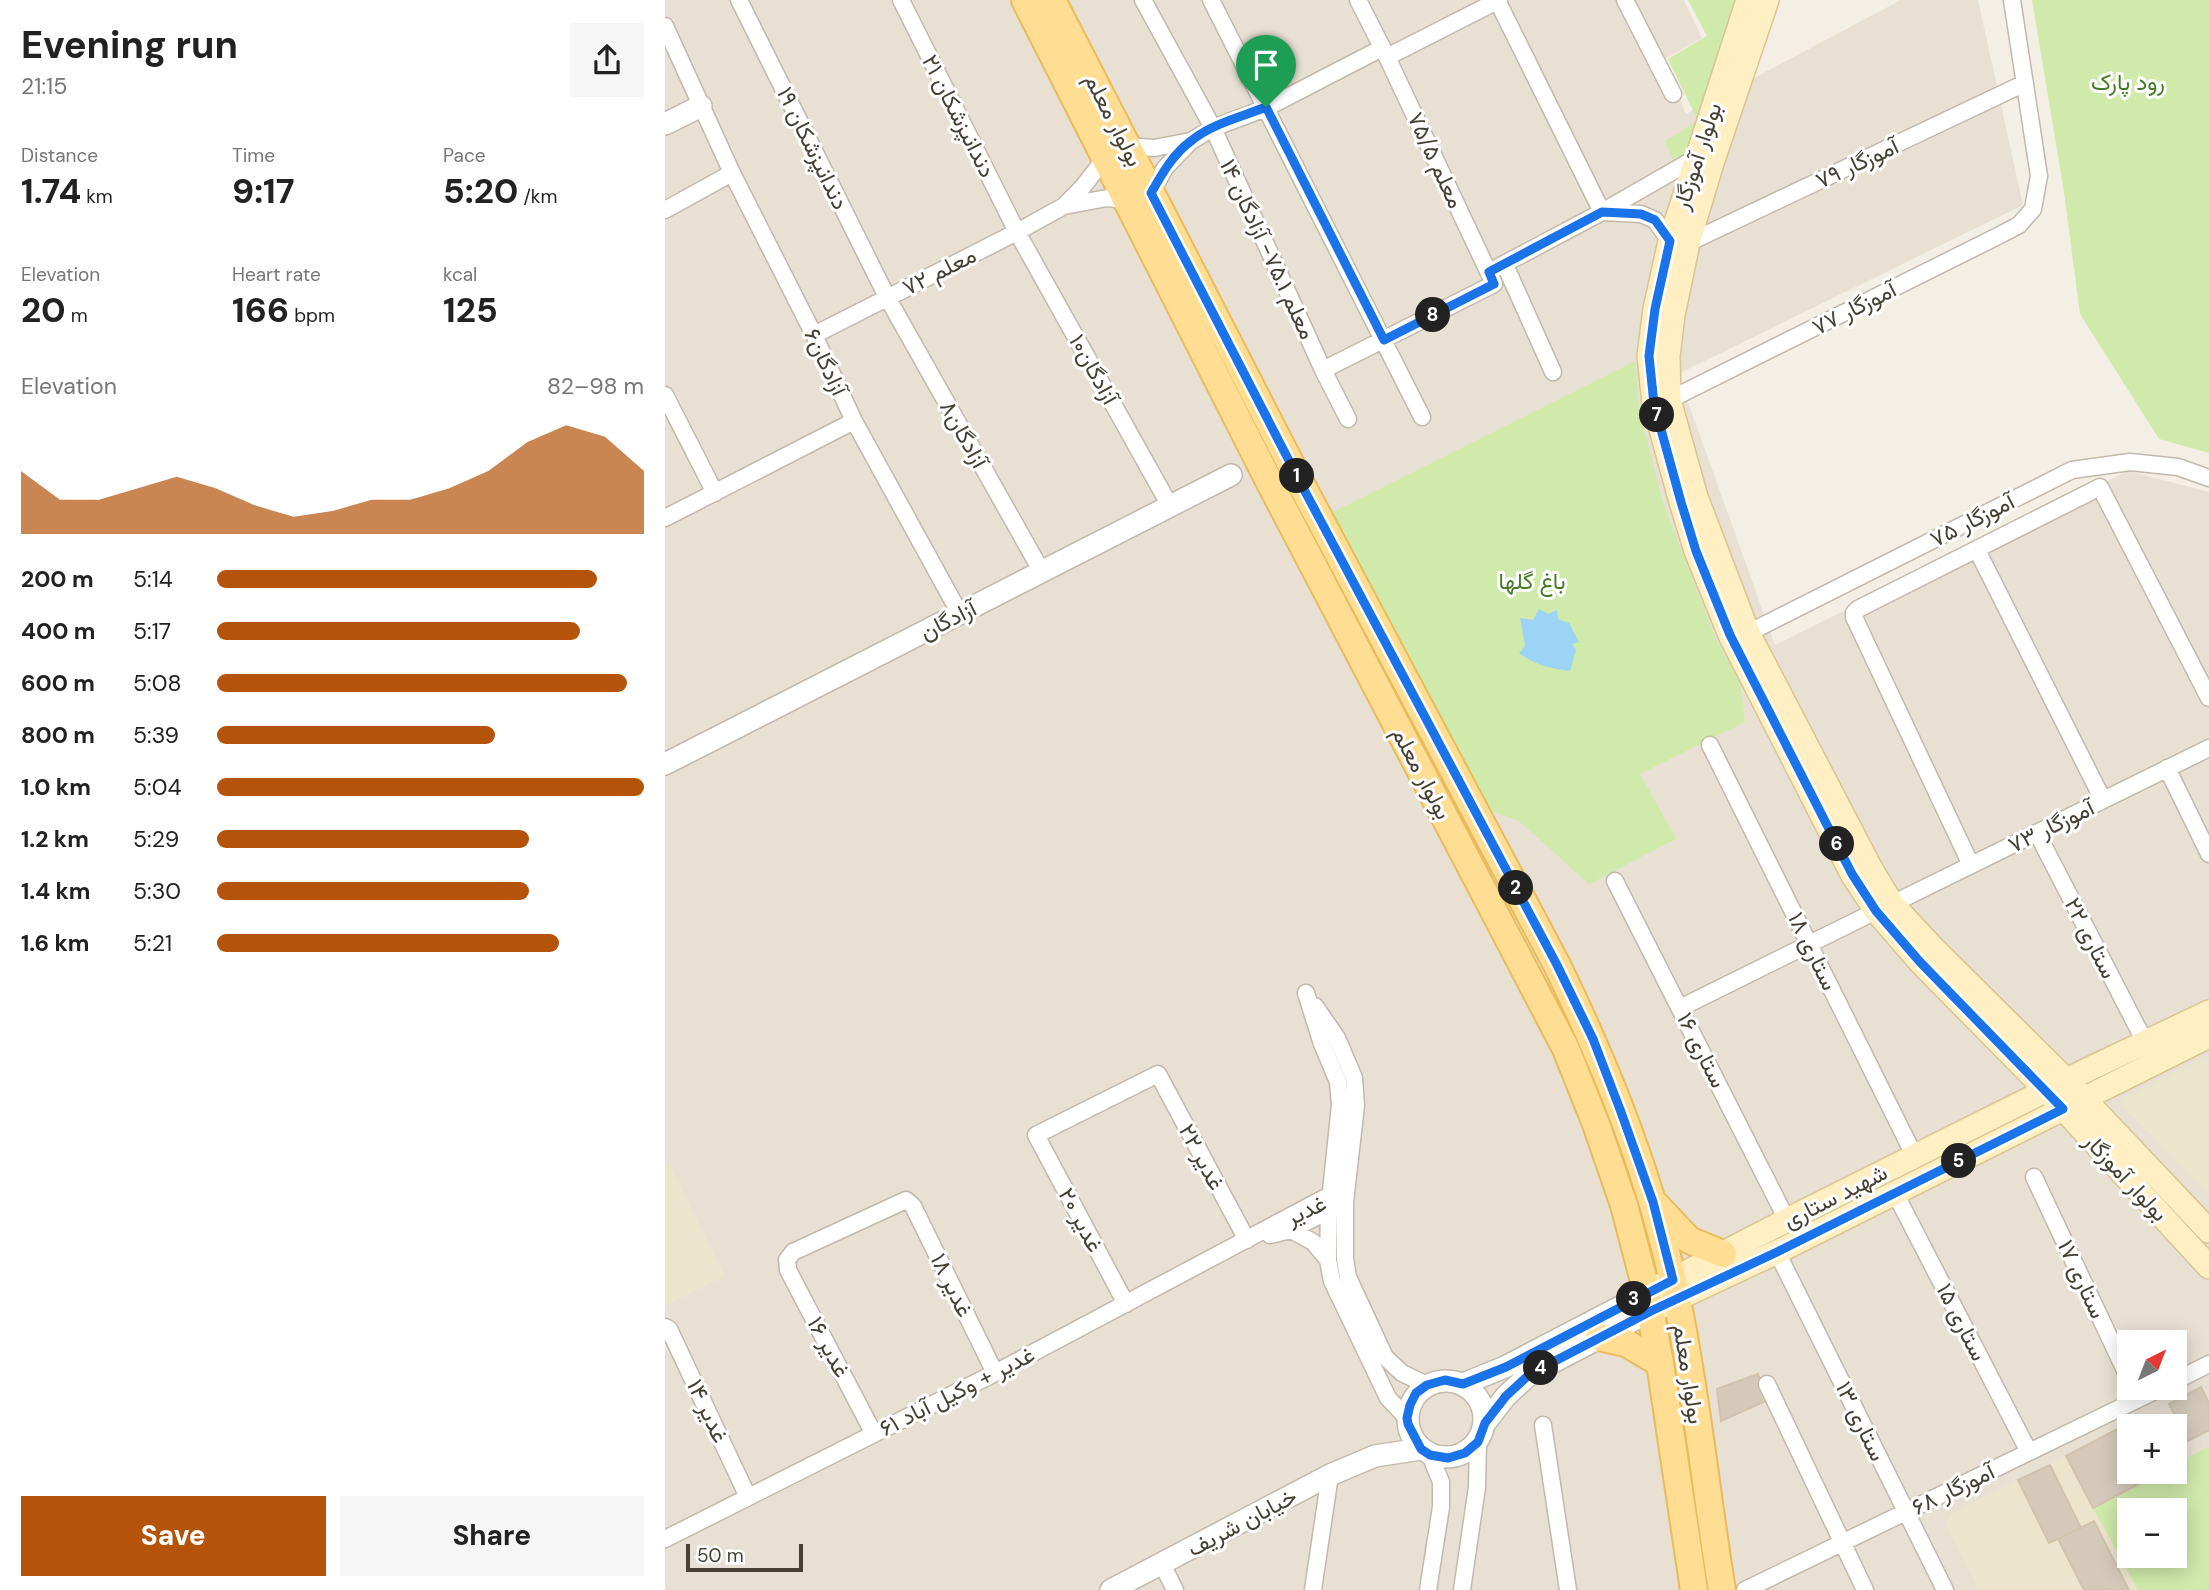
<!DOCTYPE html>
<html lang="en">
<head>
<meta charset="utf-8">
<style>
	:root { --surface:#fff; --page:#f6f6f6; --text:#222; --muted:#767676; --accent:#b45309 }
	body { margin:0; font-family:"DM Sans",Vazirmatn,sans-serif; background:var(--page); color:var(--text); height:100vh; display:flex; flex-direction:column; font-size:26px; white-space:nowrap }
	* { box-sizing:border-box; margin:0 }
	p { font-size:23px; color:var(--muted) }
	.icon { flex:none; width:38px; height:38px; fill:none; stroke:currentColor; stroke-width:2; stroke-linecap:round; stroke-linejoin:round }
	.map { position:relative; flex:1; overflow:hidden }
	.side { display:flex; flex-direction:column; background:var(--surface); width:665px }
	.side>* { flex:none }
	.needle { width:46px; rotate:42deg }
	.controls { position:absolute; left:1452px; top:1330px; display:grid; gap:14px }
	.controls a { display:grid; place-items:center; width:70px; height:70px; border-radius:0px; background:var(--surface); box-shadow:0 4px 18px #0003; font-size:35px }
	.scale { position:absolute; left:21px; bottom:18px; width:117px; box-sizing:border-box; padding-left:7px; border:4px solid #463f34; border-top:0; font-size:19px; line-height:24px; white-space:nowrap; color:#463f34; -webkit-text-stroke:5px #fff; paint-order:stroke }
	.pin { position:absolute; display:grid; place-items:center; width:60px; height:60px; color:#fff; margin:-72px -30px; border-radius:50% 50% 50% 0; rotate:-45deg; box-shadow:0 0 7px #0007 }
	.pin .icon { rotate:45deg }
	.km { position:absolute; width:35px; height:35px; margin:-18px; border-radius:50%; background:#222; color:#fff; font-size:19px; line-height:35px; text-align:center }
	.round { display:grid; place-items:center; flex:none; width:74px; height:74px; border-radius:0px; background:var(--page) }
	.head { display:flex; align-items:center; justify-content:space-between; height:119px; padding:0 21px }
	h1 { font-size:38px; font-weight:700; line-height:52px }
	.metrics { display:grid; grid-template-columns:repeat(3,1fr); gap:10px; height:119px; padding:7px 21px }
	.metrics div { display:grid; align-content:center }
	.metrics b { font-size:35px; font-weight:700 }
	.metrics small { font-size:19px; font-weight:400 }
	.metrics p { font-size:19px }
	.chart { height:196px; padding:14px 21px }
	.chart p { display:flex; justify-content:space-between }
	.chart svg { width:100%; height:126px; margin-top:7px; fill:var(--accent); opacity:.7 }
	.cta { display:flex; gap:14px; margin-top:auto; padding:14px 21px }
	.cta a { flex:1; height:80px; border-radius:0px; background:var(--accent); color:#fff; font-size:28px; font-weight:700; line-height:80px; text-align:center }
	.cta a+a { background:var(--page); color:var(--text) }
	ul { padding:0 21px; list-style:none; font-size:23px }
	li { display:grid; grid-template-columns:112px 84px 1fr; align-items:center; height:52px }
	li i { height:18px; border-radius:9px; background:var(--accent) }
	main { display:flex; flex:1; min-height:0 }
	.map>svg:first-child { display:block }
	.residential { fill:#e8e0d3; fill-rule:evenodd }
	.education { fill:#ede4ce }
	.green { fill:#cfeaab; fill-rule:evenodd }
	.water { fill:#9dd3f4 }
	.building { fill:#d5caba; stroke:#d1c2ad; stroke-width:2 }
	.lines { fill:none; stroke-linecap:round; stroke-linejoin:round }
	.minor-casing { stroke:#c2b9aa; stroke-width:19 }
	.tertiary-casing { stroke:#c2b9aa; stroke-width:24 }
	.secondary-casing { stroke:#d9c494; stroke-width:26 }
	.primary-casing { stroke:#e9bb5d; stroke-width:30 }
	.minor { stroke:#fff; stroke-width:16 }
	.tertiary { stroke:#fff; stroke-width:21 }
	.secondary { stroke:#ffefc3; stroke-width:23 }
	.primary { stroke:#ffdd92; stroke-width:26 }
	.route-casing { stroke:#fff; stroke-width:14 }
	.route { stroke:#1a73e8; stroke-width:9 }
	.labels { text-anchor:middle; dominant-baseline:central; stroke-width:6; stroke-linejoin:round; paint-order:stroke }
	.park-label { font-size:23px; fill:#477a25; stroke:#fff }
	.street-label { font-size:23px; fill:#463f34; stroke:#fff }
</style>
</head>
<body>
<main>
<section class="side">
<div class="head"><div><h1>Evening run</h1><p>21:15</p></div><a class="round"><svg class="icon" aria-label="share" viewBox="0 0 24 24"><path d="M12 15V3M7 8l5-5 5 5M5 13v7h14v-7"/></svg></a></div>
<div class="metrics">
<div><p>Distance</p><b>1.74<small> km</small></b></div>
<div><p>Time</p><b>9:17</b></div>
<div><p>Pace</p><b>5:20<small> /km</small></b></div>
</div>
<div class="metrics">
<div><p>Elevation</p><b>20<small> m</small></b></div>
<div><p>Heart rate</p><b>166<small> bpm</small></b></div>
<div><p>kcal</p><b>125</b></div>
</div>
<div class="chart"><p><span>Elevation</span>82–98 m</p>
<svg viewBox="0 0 160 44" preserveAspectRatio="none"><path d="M0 44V22L10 32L20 32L30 28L40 24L50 28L60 34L70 38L80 36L90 32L100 32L110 28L120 22L130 12L140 6L150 10L160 22V44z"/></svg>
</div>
<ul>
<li><b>200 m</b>5:14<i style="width:89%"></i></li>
<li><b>400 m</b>5:17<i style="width:85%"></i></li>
<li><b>600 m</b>5:08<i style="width:96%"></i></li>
<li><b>800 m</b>5:39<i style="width:65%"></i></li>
<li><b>1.0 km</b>5:04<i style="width:100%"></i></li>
<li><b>1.2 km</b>5:29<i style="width:73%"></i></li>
<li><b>1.4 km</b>5:30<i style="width:73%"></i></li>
<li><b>1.6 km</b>5:21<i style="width:80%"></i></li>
</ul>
<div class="cta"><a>Save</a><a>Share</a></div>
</section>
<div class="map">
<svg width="1544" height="1590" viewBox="0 0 1544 1590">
	<rect width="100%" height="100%" fill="#f3efe5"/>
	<path class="residential" d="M0,0h1019l18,38 -39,22 23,54 215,-114h77l45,205 -345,169 97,271 353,-174 81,21v1098h-1544zM1465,1342h45v46h-45zM1465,1426h45v46h-45zM1465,1510h45v46h-45z"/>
	<path class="education" d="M1544,1054v141l-86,-88 1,-10z
		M3,1162l57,114 -60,30v-143z
		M1401,1456l72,134h-159l-33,-64 4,-12z"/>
	<path class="green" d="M1023,0h57l-52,152 -19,10 -9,-21 33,-20 -30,-62 39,-23z
		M1367,0h177v453l-50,-14 -79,-125 -16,-122z
		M970,361l4,48 24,94 53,137 24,42 5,40 -105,52 36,65 -87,45 -70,-63 -33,-12 -161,-293z
		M1544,1446v144h-71l-45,-82 69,-36h13v-7zM1465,1510h45v46h-45z"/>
	<path class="water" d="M874,609l9,5 9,-4 1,9 11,4 10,19 -7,2 4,6 -6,21c-20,-3 -35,-6 -51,-18l6,-7 -5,-28 13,2z"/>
	<path class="building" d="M1093,1374l10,26 -47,21 -4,-32z
		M1536,1387l8,16v27l-21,11 -19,-37z
		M1479,1415l6,11h-20v46h32l-69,36 -27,-52z
		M1385,1465l31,63 -32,15 -31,-63z
		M1429,1521l35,69h-45l-26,-51z"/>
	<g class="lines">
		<defs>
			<path id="minor" d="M74,0l148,297 155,275
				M236,0l116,232 153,274
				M478,0l70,128 110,242 25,49
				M546,0l211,417
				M832,0l105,212
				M960,0l48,94
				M0,26l67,147 82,162 40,86 106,193
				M722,57l112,-57
				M462,146l27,2 37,-7
				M486,193l14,-25 26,-27 22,-13 53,-20 116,-60
				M401,204l16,-16 23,-30
				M0,210l67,-37
				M937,212l39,2 14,6 15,21
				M1023,243l337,-160
				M840,265l48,107
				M824,272l113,-60 94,-54
				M149,335l203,-103 47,-26 43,-8 19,2
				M658,370l171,-86 -107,-227 -29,-57
				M0,395l50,98
				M1004,400l329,-164 21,-11 14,-16 6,-33 -27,-176
				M0,518l189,-97
				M1312,550l126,250
				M1083,633l324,-163 58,-8 48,5 31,11
				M1045,745l205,412
				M1502,768l42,86
				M1372,833l109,211
				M1306,865l-117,-248v-4l4,-4 242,-122 109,211
				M950,881l172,339
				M1227,904l317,-156
				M641,993l16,51 16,38 2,23 -11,105 -1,50 4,21 56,117 19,20
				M650,1006l22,32 17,40 2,27 -11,97v57l3,18 37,80 17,16 25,12
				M1015,1008l196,-97
				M1369,1177l96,204
				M1230,1193l134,259
				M626,1230l22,12 15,18
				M605,1235l21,-5 45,-23
				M1112,1252l168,338
				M461,1304l-90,-169 122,-61 89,166
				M0,1327l4,2 79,168
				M1510,1381l34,-17
				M1102,1384l98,206
				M878,1425l25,165
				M209,1434l-86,-164 -1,-10 6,-8 113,-52 7,6 82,167
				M0,1539l330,-166 335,-178 15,7
				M497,1564l13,26
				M648,1590l17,-115
				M763,1590l13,-83v-25l-11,-27
				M797,1590l15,-103 1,-45
				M1080,1590l416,-202"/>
			<path id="tertiary" d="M0,124l36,-18
				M0,764l566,-289
				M743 1419a38 38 0 1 1 76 0a38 38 0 1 1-76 0Z
				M798,1384l42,-17 142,-74
				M820,1423l21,-27 24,-22 121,-63
				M446,1590l219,-115 45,-19 46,-7"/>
			<path id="secondary" d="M1083,0l-78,241 -15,68 -6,47 5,48 27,98 15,49 34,84 122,239 24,37 44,51 127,129 162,176
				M1102,0l-55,163 -24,80 -15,72 -5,41 1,44 27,97 52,136 123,236 21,35 43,46 132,131 142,150
				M993,1287l129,-67 302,-151 120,-57
				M986,1311l126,-59 432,-216"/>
			<path id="primary" d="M360,0l244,481 297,568 30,75 28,81 23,88 13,70 34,227
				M387,0l248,482 257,483c52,107 97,219 120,335 20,96 29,194 45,290
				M990,1204l34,36 34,14
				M934,1337l27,6 34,20"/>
		</defs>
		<use href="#minor" class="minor-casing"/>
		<use href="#tertiary" class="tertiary-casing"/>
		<use href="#secondary" class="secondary-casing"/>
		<use href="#primary" class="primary-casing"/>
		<use href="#minor" class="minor"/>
		<use href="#tertiary" class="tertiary"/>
		<use href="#secondary" class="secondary"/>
		<use href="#primary" class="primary"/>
	</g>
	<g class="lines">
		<defs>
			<path id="route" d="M601,107l118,233 110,-56 -5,-12 113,-60 39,2 14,6 15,21 -15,68 -6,47 5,48 27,98 15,49 34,84 122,239 24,37 44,51 143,147 -286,143 -126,59 -121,63 -24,22 -21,27 -7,19 -13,11 -17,5 -18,-3 -9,-6 -13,-25 -1,-6 3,-13 6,-12 11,-8 18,-5 18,4 43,-17 167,-87 -20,-78 -32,-90 -28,-73 -36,-74 -257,-483 -149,-289c11,-19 22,-39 40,-52 20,-17 50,-24 75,-34z"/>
		</defs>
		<use href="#route" class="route-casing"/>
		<use href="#route" class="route"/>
	</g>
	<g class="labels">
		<g class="park-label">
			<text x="1463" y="82">رود پارک</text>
			<text x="867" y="581">باغ گلها</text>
		</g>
		<g class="street-label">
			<text transform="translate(294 116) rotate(63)">دندانپزشکان ۲۱</text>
			<text transform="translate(449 120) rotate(63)">بولوار معلم</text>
			<text transform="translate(148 148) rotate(64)">دندانپزشکان ۱۹</text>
			<text transform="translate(1032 156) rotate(-72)">بولوار آموزگار</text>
			<text transform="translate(771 160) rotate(65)">معلم ۷۵/۵</text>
			<text transform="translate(1192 163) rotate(-25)">۷۹ آموزگار</text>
			<text transform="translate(603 249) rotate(65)">معلم ۷۵.۱- آزادگان ۱۴</text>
			<text transform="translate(274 271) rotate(-27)">معلم ۷۲</text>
			<text transform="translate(1189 308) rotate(-27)">۷۷ آموزگار</text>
			<text transform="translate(161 362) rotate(65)">آزادگان۶</text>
			<text transform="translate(429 369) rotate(61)">آزادگان۱۰</text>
			<text transform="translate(299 434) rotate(61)">آزادگان۸</text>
			<text transform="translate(1307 520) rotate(-27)">آموزگار ۷۵</text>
			<text transform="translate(283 620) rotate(-27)">آزادگان</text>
			<text transform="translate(757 773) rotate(62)">بولوار معلم</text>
			<text transform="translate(1386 826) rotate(-26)">۷۳ آموزگار</text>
			<text transform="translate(1426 938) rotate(63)">ستاری ۲۲</text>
			<text transform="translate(1148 951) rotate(64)">ستاری ۱۸</text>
			<text transform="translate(1037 1050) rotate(63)">ستاری ۱۶</text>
			<text transform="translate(537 1157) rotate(62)">غدیر ۲۲</text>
			<text transform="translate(1461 1177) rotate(47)">بولوار آموزگار</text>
			<text transform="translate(1170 1196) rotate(-27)">شهید ستاری</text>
			<text transform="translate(641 1210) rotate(-25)">غدیر</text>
			<text transform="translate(416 1220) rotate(62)">غدیر ۲۰</text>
			<text transform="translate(1417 1279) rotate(65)">ستاری ۱۷</text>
			<text transform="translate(287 1285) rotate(64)">غدیر ۱۸</text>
			<text transform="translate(1297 1322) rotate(63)">ستاری ۱۵</text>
			<text transform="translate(164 1347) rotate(62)">غدیر ۱۶</text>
			<text transform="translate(1024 1374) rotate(81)">بولوار معلم</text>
			<text transform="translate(292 1391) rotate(-27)">غدیر + وکیل آباد ۶۱</text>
			<text transform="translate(43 1411) rotate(65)">غدیر ۱۴</text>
			<text transform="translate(1196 1421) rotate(64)">ستاری ۱۳</text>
			<text transform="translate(1288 1489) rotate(-26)">آموزگار ۶۸</text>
			<text transform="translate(577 1522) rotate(-28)">خیابان شریف</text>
		</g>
	</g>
</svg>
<div class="controls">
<a><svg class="needle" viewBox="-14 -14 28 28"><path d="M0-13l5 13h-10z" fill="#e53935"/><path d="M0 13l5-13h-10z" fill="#767676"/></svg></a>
<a>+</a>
<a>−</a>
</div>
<div class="scale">50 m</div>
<div class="pin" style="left:601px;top:107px;background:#1e9e55"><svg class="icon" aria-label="arrive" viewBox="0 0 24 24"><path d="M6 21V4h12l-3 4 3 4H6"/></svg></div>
<b class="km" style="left:632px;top:476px">1</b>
<b class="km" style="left:851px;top:888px">2</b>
<b class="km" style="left:969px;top:1299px">3</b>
<b class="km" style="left:876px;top:1368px">4</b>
<b class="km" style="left:1294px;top:1161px">5</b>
<b class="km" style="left:1172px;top:844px">6</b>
<b class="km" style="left:992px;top:415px">7</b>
<b class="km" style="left:768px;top:315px">8</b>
</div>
</main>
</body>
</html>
